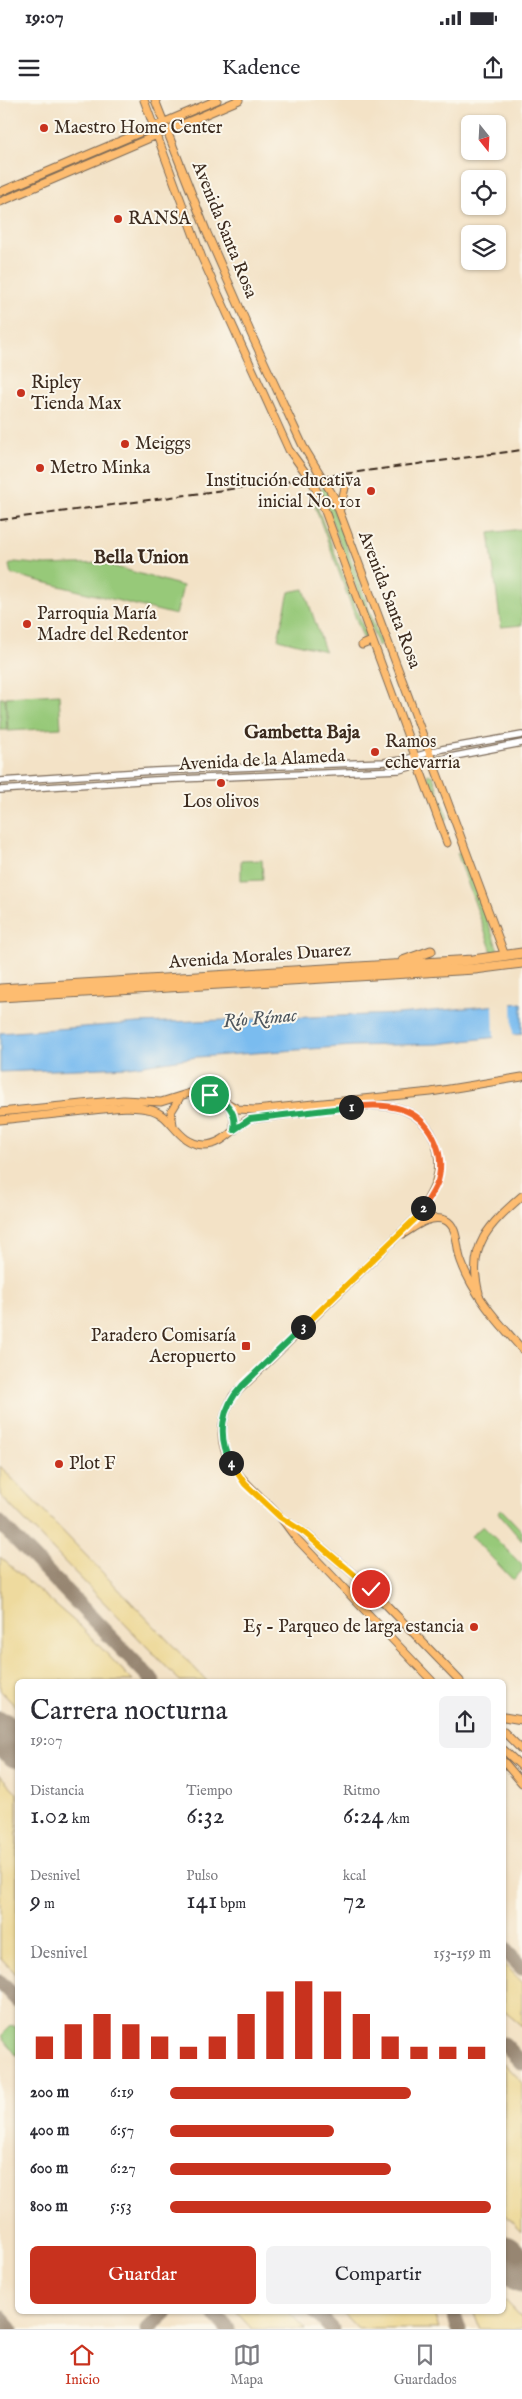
<!DOCTYPE html>
<html lang="es">
<head>
<meta charset="utf-8">
<style>
	:root { --surface:#fff; --page:#f2f2f3; --text:#2b2b33; --muted:#7c7c81; --line:#e1e1e2; --accent:#c8321e }
	body { margin:0; font-family:"IM FELL English",serif; background:var(--page); color:var(--text); height:100vh; display:flex; flex-direction:column; font-size:19px; white-space:nowrap }
	* { box-sizing:border-box; margin:0 }
	p { font-size:16px; color:var(--muted) }
	.icon { flex:none; width:28px; height:28px; fill:none; stroke:currentColor; stroke-width:2; stroke-linecap:round; stroke-linejoin:round }
	.map { position:relative; flex:1; overflow:hidden }
	.drawer { position:absolute; left:15px; top:1579px; width:491px; height:635px; display:flex; flex-direction:column; background:var(--surface); border-radius:8px; box-shadow:0 1px 4px #0004 }
	.drawer>* { flex:none }
	.needle { width:32px; rotate:162deg }
	.fabs { position:absolute; left:461px; top:15px; display:grid; gap:10px }
	.fabs a { display:grid; place-items:center; width:45px; height:45px; border-radius:8px; background:var(--surface); box-shadow:0 1px 4px #0004; font-size:25px }
	.pin { position:absolute; display:grid; place-items:center; width:42px; height:42px; color:#fff; margin:-21px; border:2px solid #fff; border-radius:50%; box-shadow:0 1px 5px #0007 }
	.km { position:absolute; width:25px; height:25px; margin:-12px; border-radius:50%; background:#222; color:#fff; font-size:14px; line-height:25px; text-align:center }
	.round { display:grid; place-items:center; flex:none; width:52px; height:52px; border-radius:8px; background:var(--page) }
	.overview { display:flex; align-items:center; justify-content:space-between; height:85px; padding:0 15px }
	h1 { font-size:28px; font-weight:600; line-height:38px }
	.figures { display:grid; grid-template-columns:repeat(3,1fr); gap:8px; height:85px; padding:5px 15px }
	.figures div { display:grid; align-content:center }
	.figures b { font-size:25px; font-weight:600 }
	.figures small { font-size:14px; font-weight:400 }
	.figures p { font-size:14px }
	.chart { height:140px; padding:10px 15px }
	.chart p { display:flex; justify-content:space-between }
	.chart svg { width:100%; height:90px; margin-top:5px; stroke:var(--accent); stroke-width:6 }
	.button { display:flex; gap:10px; margin-top:auto; padding:10px 15px }
	.button a { flex:1; height:58px; border-radius:8px; background:var(--accent); color:#fff; font-size:20px; font-weight:600; line-height:58px; text-align:center }
	.button a+a { background:var(--page); color:var(--text) }
	ul { padding:0 15px; list-style:none; font-size:16px }
	li { display:grid; grid-template-columns:80px 60px 1fr; align-items:center; height:38px }
	li i { height:12px; border-radius:6px; background:var(--accent) }
	.status { display:flex; justify-content:space-between; align-items:center; height:35px; padding:0 25px; background:var(--surface); direction:ltr }
	.status svg { height:14px; fill:currentColor }
	header { display:flex; justify-content:space-between; align-items:center; height:65px; padding:0 15px; background:var(--surface); font-size:22px; font-weight:600 }
	.tabs { display:flex; justify-content:space-around; align-items:center; height:70px; border-top:1px solid var(--line); background:var(--surface); font-size:14px; color:var(--muted) }
	.tabs a { display:grid; justify-items:center; gap:2px }
	.tabs .active { color:var(--accent) }
	.map>svg:first-child { display:block }
	.green { fill:#97c979; stroke:#697a4c }
	.sand { fill:#eeda9e; stroke:#94825e }
	.water { fill:#7abcef; stroke:#5a7386 }
	.pier { fill:#f3e2c6 }
	.lines { fill:none; stroke-linecap:round; stroke-linejoin:round }
	.taxiway { stroke:#978672; stroke-width:15 }
	.runway { stroke:#978672; stroke-width:39 }
	.minor-casing { stroke:#7b6a59; stroke-width:8 }
	.major-casing { stroke:#7b6a59; stroke-width:9 }
	.highway-casing { stroke:#7b6a59; stroke-width:11 }
	.minor { stroke:#fff; stroke-width:5.5 }
	.major { stroke:#fdbc6f; stroke-width:7 }
	.highway { stroke:#fdbc6f; stroke-width:9 }
	.rail { stroke:#3b2a1e; stroke-width:2; stroke-dasharray:8 4; stroke-linecap:butt }
	.split-1-casing { stroke:#fff; stroke-width:10 }
	.split-2-casing { stroke:#fff; stroke-width:10 }
	.split-3-casing { stroke:#fff; stroke-width:10 }
	.split-4-casing { stroke:#fff; stroke-width:10 }
	.split-5-casing { stroke:#fff; stroke-width:10 }
	.split-1 { stroke:#22a559; stroke-width:6 }
	.split-2 { stroke:#f0652b; stroke-width:6 }
	.split-3 { stroke:#f5b400; stroke-width:6 }
	.split-4 { stroke:#22a559; stroke-width:6 }
	.split-5 { stroke:#f5b400; stroke-width:6 }
	.poi-dot { fill:#c8321e; stroke:#fbf7ec; stroke-width:2 }
	.labels { text-anchor:middle; dominant-baseline:central; stroke-width:4; stroke-linejoin:round; paint-order:stroke }
	.poi-label { font-size:18px; fill:#3b2a1e; stroke:#fbf7ec; text-anchor:start }
	.street-label { font-size:18px; fill:#3b2a1e; stroke:#fbf7ec }
	.neighbourhood-label { font-size:19px; font-weight:bold; fill:#3b2a1e; stroke:#fbf7ec }
	.water-label { font-size:19px; font-style:italic; fill:#4e565d; stroke:#fbf7ec }
</style>
</head>
<body>
<div class="status"><b>19:07</b><svg viewBox="0 0 49 12"><path d="M0 12V9h3v3zM5 12V6h3v6zM10 12V3h3v9zM15 12V0h3v12zM26 1h20v11H26zM47 4h2v5h-2z"/></svg></div>
<header><svg class="icon" aria-label="menu" viewBox="0 0 24 24"><path d="M4 6h16M4 12h16M4 18h16"/></svg>Kadence<svg class="icon" aria-label="share" viewBox="0 0 24 24"><path d="M12 15V3M7 8l5-5 5 5M5 13v7h14v-7"/></svg></header>
<div class="map">
<svg width="522" height="2229" viewBox="0 0 522 2229">
	<rect width="100%" height="100%" fill="#fbf7ec"/>
	<filter id="ink" filterUnits="userSpaceOnUse"><feTurbulence type="fractalNoise" baseFrequency=".02" numOctaves="2"/><feDisplacementMap in="SourceGraphic" scale="10" xChannelSelector="R" yChannelSelector="G"/><feConvolveMatrix kernelMatrix="1 2 1 2 8 2 1 2 1" color-interpolation-filters="sRGB"/></filter>
	<filter id="wash" filterUnits="userSpaceOnUse"><feTurbulence type="fractalNoise" baseFrequency=".0096" numOctaves="4" result="noise"/><feDisplacementMap in="SourceGraphic" scale="20" xChannelSelector="R" yChannelSelector="G"/><feGaussianBlur stdDeviation="1.12" result="paint"/><feColorMatrix in="noise" values="0 0 0 0 0 0 0 0 0 0 0 0 0 0 0 0 0 1.4 0 .05"/><feComposite in="paint" operator="in"/></filter>
	<g filter="url(#wash)">
		<rect width="100%" height="100%" fill="#f3e2c6"/>
		<path class="green" d="M326,388l55,156 -3,2 -58,-157z
			M309,390l2,1 56,146 -4,1z
			M522,429v96l-21,2 -12,-94z
			M15,462l31,3 56,-2 81,23 -7,29 -165,-41 -2,-9z
			M304,489l21,62 -47,-12 11,-47z
			M59,594l2,34 -53,3 -2,-34z
			M0,598h5l2,32h-7z
			M428,674l5,2 15,42 -3,2 -5,-2 -13,-40z
			M463,752l35,98 -6,2 -35,-99z
			M262,760l1,20 -22,1v-20z
			M501,1409l21,22v10l-24,-28z
			M483,1426l39,39v6l-9,9 -42,-44z
			M12,1925l5,3v28l-16,-20z"/>
		<path class="sand" d="M0,1366l207,215h-27l-180,-186z
			M0,1457l81,70 52,54h-115l-1,27 -17,-18z
			M0,1675l17,18v182l-17,-18z
			M504,1863l18,20v43l-18,-15z
			M504,1964l18,19v149l-18,-19z
			M504,2199l18,19v11h-42l-7,-18h31z
			M235,2211h53l17,18h-53z
			M341,2211h92l6,18h-81z"/>
		<path class="water" d="M522,903v31l-84,10 -85,2 -156,11 -68,10 -129,5v-39l138,-10 260,-9z"/>
		<path class="pier" d="M512,901l1,37 -19,2 -1,-38z"/>
		<g class="lines">
			<path class="taxiway" d="M0,1423l153,158
				M504,1849l18,19
				M0,1882l18,19
				M504,1944l18,19
				M504,2163l18,15
				M212,2211l16,18
				M315,2211l17,18
				M453,2211l6,18
				M0,2217l11,12
				M148,2229l19,-18"/>
			<path class="runway" d="M0,1631l18,18
				M504,2154l18,19"/>
		</g>
	</g>
	<g filter="url(#ink)">
		<g class="lines">
			<defs>
				<path id="minor" d="M0,681l155,-10 229,-9 19,-2 39,-11 80,-14
					M0,690l155,-10 244,-10 46,-12 77,-15"/>
				<path id="major" d="M144,0l58,158 87,192 24,33 9,20 125,340
					M155,0l52,133 46,105 50,108 31,51 170,456
					M0,92l217,-92
					M0,102l239,-102
					M340,409l7,-30
					M362,545l10,-4
					M228,1005l6,11v13
					M0,1012l123,-12 38,2 32,-10 11,1 14,5 20,11 17,1 176,-18 91,-15
					M0,1020c28,-3 56,-6 84,-9 22,-2 46,-7 68,-1 21,6 25,34 52,35 20,0 30,-18 45,-26 42,-3 114,-21 152,-10 15,5 29,17 34,33 11,30 -3,52 -20,77l-182,177c-32,59 13,83 47,121 6,7 11,15 17,22l135,142
					M173,1025l-2,-13 8,-13
					M403,1134c12,-7 27,-20 42,-14 14,6 11,29 16,41 12,34 38,62 61,88
					M479,1193c-13,-47 11,-69 43,-97
					M283,1419l22,14 66,56 89,92
					M504,1617l18,3
					M504,1632l18,18
					M504,1650l18,17
					M504,1662l18,21"/>
				<path id="highway" d="M403,861l28,-10
					M0,889l473,-29 49,-7
					M0,897l475,-28 47,-6"/>
			</defs>
			<use href="#minor" class="minor-casing"/>
			<use href="#major" class="major-casing"/>
			<use href="#highway" class="highway-casing"/>
			<use href="#minor" class="minor"/>
			<use href="#major" class="major"/>
			<use href="#highway" class="highway"/>
			<path class="rail" d="M0,420l522,-70"/>
		</g>
	</g>
	<g class="lines" filter="url(#ink)">
		<defs>
			<path id="split-1" d="M210,995c17,6 27,16 24,35l16,-11 101,-12"/>
			<path id="split-2" d="M351,1007c16,-2 34,-3 50,2 29,9 45,43 37,72 -3,9 -9,18 -15,27"/>
			<path id="split-3" d="M303,1227l112,-108 8,-11"/>
			<path id="split-4" d="M231,1363c-14,-27 -10,-55 11,-77l61,-59"/>
			<path id="split-5" d="M231,1363l14,21 35,33 25,16 66,56"/>
		</defs>
		<use href="#split-1" class="split-1-casing"/>
		<use href="#split-2" class="split-2-casing"/>
		<use href="#split-3" class="split-3-casing"/>
		<use href="#split-4" class="split-4-casing"/>
		<use href="#split-5" class="split-5-casing"/>
		<use href="#split-1" class="split-1"/>
		<use href="#split-2" class="split-2"/>
		<use href="#split-3" class="split-3"/>
		<use href="#split-4" class="split-4"/>
		<use href="#split-5" class="split-5"/>
	</g>
	<g class="poi-dot">
		<circle cx="44" cy="28" r="5"/>
		<circle cx="118" cy="119" r="5"/>
		<circle cx="21" cy="293" r="5"/>
		<circle cx="125" cy="344" r="5"/>
		<circle cx="40" cy="368" r="5"/>
		<circle cx="371" cy="391" r="5"/>
		<circle cx="27" cy="524" r="5"/>
		<circle cx="375" cy="652" r="5"/>
		<circle cx="221" cy="683" r="5"/>
		<rect x="241" y="1241" width="10" height="10" rx="2.5"/>
		<circle cx="59" cy="1364" r="5"/>
		<circle cx="474" cy="1527" r="5"/>
	</g>
	<g class="labels">
		<g class="poi-label">
			<text x="54" y="28">Maestro Home Center</text>
			<text x="128" y="119">RANSA</text>
			<text x="31" y="283">Ripley<tspan x="31" dy="21">Tienda Max</tspan></text>
			<text x="135" y="344">Meiggs</text>
			<text x="50" y="368">Metro Minka</text>
			<text x="361" y="381" text-anchor="end">Institución educativa<tspan x="361" dy="21">inicial No. 101</tspan></text>
			<text x="37" y="514">Parroquia María<tspan x="37" dy="21">Madre del Redentor</tspan></text>
			<text x="385" y="642">Ramos<tspan x="385" dy="21">echevarria</tspan></text>
			<text x="221" y="702" text-anchor="middle">Los olivos</text>
			<text x="236" y="1236" text-anchor="end">Paradero Comisaría<tspan x="236" dy="21">Aeropuerto</tspan></text>
			<text x="69" y="1364">Plot F</text>
			<text x="464" y="1527" text-anchor="end">E5 - Parqueo de larga estancia</text>
		</g>
		<g class="street-label">
			<text transform="translate(224 130) rotate(68)">Avenida Santa Rosa</text>
			<text transform="translate(389 500) rotate(69)">Avenida Santa Rosa</text>
			<text transform="translate(262 661) rotate(-3)">Avenida de la Alameda</text>
			<text transform="translate(260 857) rotate(-4)">Avenida Morales Duarez</text>
		</g>
		<g class="neighbourhood-label">
			<text x="141" y="458">Bella Union</text>
			<text x="302" y="633">Gambetta Baja</text>
		</g>
		<g class="water-label">
			<text transform="translate(260 919) rotate(-5)">Río Rímac</text>
		</g>
	</g>
</svg>
<div class="fabs">
<a><svg class="needle" viewBox="-14 -14 28 28"><path d="M0-13l5 13h-10z" fill="#e53935"/><path d="M0 13l5-13h-10z" fill="#7c7c81"/></svg></a>
<a><svg class="icon" aria-label="locate" viewBox="0 0 24 24"><circle cx="12" cy="12" r="6"/><path d="M12 2v4M12 18v4M2 12h4M18 12h4"/></svg></a>
<a><svg class="icon" aria-label="layers" viewBox="0 0 24 24"><path d="M12 4l9 5-9 5-9-5zM3 14l9 5 9-5"/></svg></a>
</div>
<div class="pin" style="left:210px;top:995px;background:#1e9e55"><svg class="icon" aria-label="arrive" viewBox="0 0 24 24"><path d="M6 21V4h12l-3 4 3 4H6"/></svg></div>
<div class="pin" style="left:371px;top:1489px;background:#d93025"><svg class="icon" aria-label="check" viewBox="0 0 24 24"><path d="M5 12l5 5 9-10"/></svg></div>
<b class="km" style="left:351px;top:1007px">1</b>
<b class="km" style="left:423px;top:1108px">2</b>
<b class="km" style="left:303px;top:1227px">3</b>
<b class="km" style="left:231px;top:1363px">4</b>
<section class="drawer">
<div class="overview"><div><h1>Carrera nocturna</h1><p>19:07</p></div><a class="round"><svg class="icon" aria-label="share" viewBox="0 0 24 24"><path d="M12 15V3M7 8l5-5 5 5M5 13v7h14v-7"/></svg></a></div>
<div class="figures">
<div><p>Distancia</p><b>1.02<small> km</small></b></div>
<div><p>Tiempo</p><b>6:32</b></div>
<div><p>Ritmo</p><b>6:24<small> /km</small></b></div>
</div>
<div class="figures">
<div><p>Desnivel</p><b>9<small> m</small></b></div>
<div><p>Pulso</p><b>141<small> bpm</small></b></div>
<div><p>kcal</p><b>72</b></div>
</div>
<div class="chart"><p><span>Desnivel</span>153–159 m</p>
<svg viewBox="0 0 160 44" preserveAspectRatio="none"><path d="M5 44V33M15 44V27M25 44V22M35 44V27M45 44V33M55 44V38M65 44V33M75 44V22M85 44V11M95 44V6M105 44V11M115 44V22M125 44V33M135 44V38M145 44V38M155 44V38"/></svg>
</div>
<ul>
<li><b>200 m</b>6:19<i style="width:75%"></i></li>
<li><b>400 m</b>6:57<i style="width:51%"></i></li>
<li><b>600 m</b>6:27<i style="width:69%"></i></li>
<li><b>800 m</b>5:53<i style="width:100%"></i></li>
</ul>
<div class="button"><a>Guardar</a><a>Compartir</a></div>
</section>
</div>
<nav class="tabs">
<a class="active"><svg class="icon" aria-label="home" viewBox="0 0 24 24"><path d="M3 11l9-7 9 7M6 9v11h12V9"/></svg>Inicio</a>
<a><svg class="icon" aria-label="map" viewBox="0 0 24 24"><path d="M3 6l6-2 6 2 6-2v14l-6 2-6-2-6 2zM9 4v14M15 6v14"/></svg>Mapa</a>
<a><svg class="icon" aria-label="saved" viewBox="0 0 24 24"><path d="M7 4h10v16l-5-4-5 4z"/></svg>Guardados</a>
</nav>
</body>
</html>
